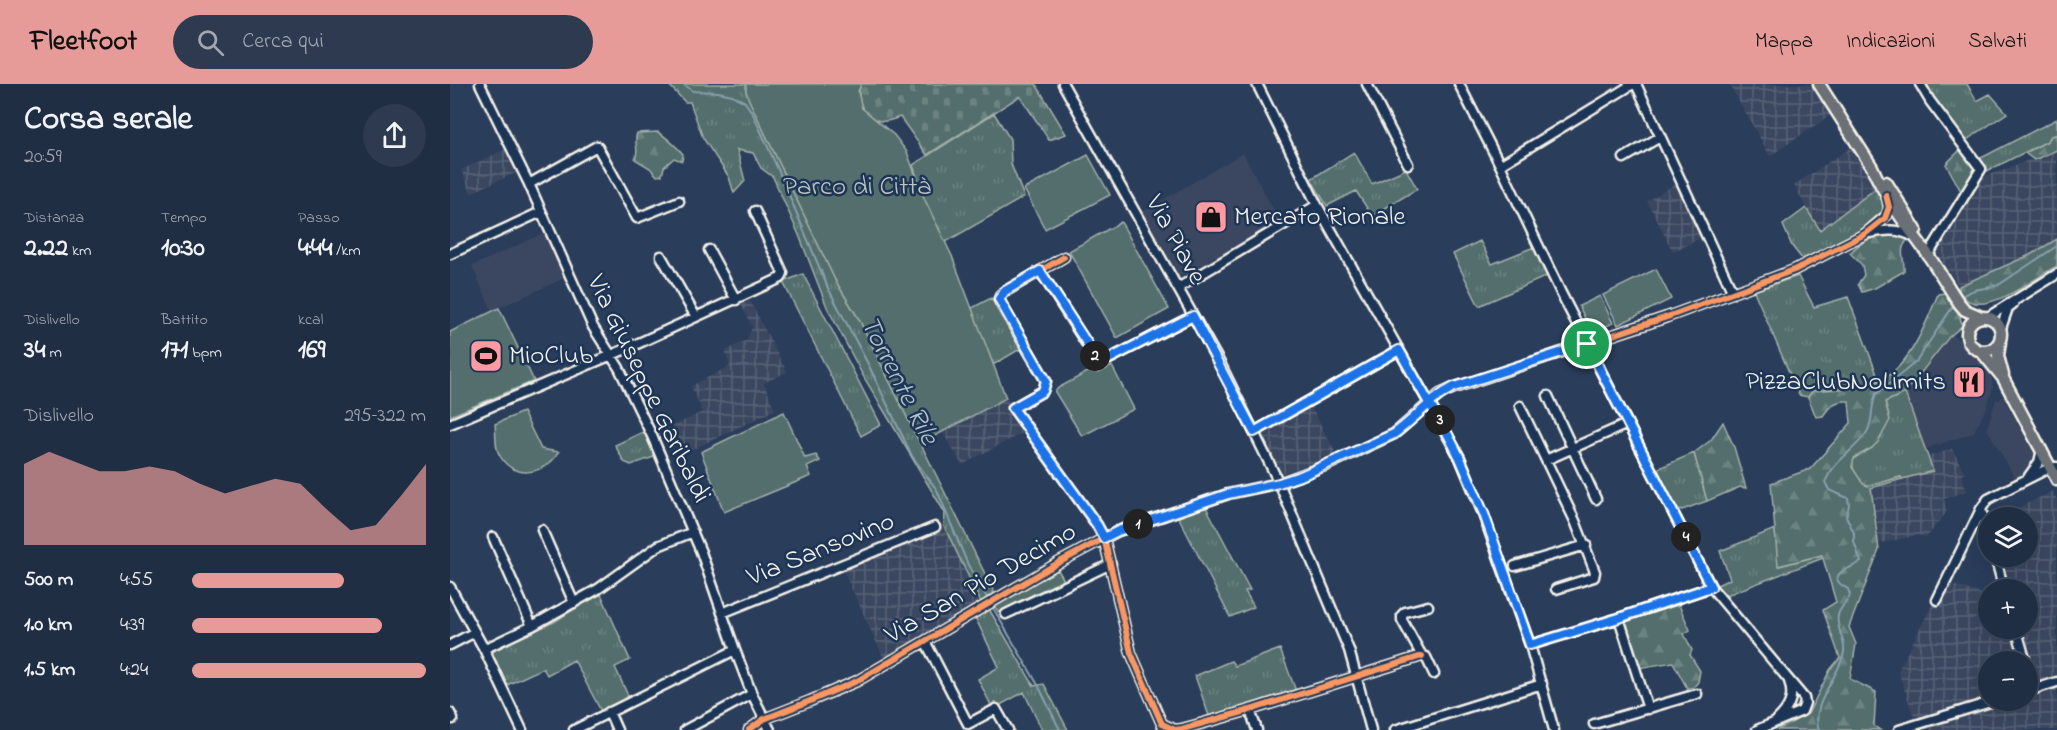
<!DOCTYPE html>
<html lang="it">
<head>
<meta charset="utf-8">
<style>
	:root { --surface:#202e44; --page:#2d3a4f; --text:#f1f3f6; --muted:#a2a8b2; --line:#3d4a5d; --accent:#e69b98 }
	body { margin:0; font-family:"Indie Flower",sans-serif; background:var(--page); color:var(--text); height:100vh; display:flex; flex-direction:column; font-size:22px; white-space:nowrap }
	* { box-sizing:border-box; margin:0 }
	p { font-size:20px; color:var(--muted) }
	.icon { flex:none; width:33px; height:33px; fill:none; stroke:currentColor; stroke-width:2; stroke-linecap:round; stroke-linejoin:round }
	.map { position:relative; flex:1; overflow:hidden }
	.drawer { display:flex; flex-direction:column; background:var(--surface); width:450px }
	.drawer>* { flex:none }
	.buttons { position:absolute; left:1528px; top:423px; display:grid; gap:12px }
	.buttons a { display:grid; place-items:center; width:60px; height:60px; border-radius:50%; background:var(--surface); box-shadow:0 6px 24px #0002,0 0 0 2px var(--line); font-size:30px }
	.pin { position:absolute; display:grid; place-items:center; width:51px; height:51px; color:#fff; margin:-26px; border:3px solid #fff; border-radius:50%; box-shadow:0 2px 6px #0007 }
	.km { position:absolute; width:30px; height:30px; margin:-15px; border-radius:50%; background:#222; color:#fff; font-size:16px; line-height:30px; text-align:center }
	.round { display:grid; place-items:center; flex:none; width:63px; height:63px; border-radius:32px; background:var(--page) }
	.overview { display:flex; align-items:center; justify-content:space-between; height:102px; padding:0 24px }
	h1 { font-size:33px; font-weight:700; line-height:45px }
	.metrics { display:grid; grid-template-columns:repeat(3,1fr); gap:9px; height:102px; padding:6px 24px }
	.metrics div { display:grid; align-content:center }
	.metrics b { font-size:26px; font-weight:700 }
	.metrics small { font-size:16px; font-weight:400 }
	.metrics p { font-size:16px }
	.chart { height:168px; padding:12px 24px }
	.chart p { display:flex; justify-content:space-between }
	.chart svg { width:100%; height:108px; margin-top:6px; fill:var(--accent); opacity:.7 }
	ul { padding:0 24px; list-style:none; font-size:20px }
	li { display:grid; grid-template-columns:96px 72px 1fr; align-items:center; height:45px }
	li i { height:15px; border-radius:8px; background:var(--accent) }
	header { display:flex; align-items:center; gap:36px; box-sizing:border-box; height:84px; padding:0 30px; background:var(--accent); color:#111 }
	header strong { font-size:28px }
	nav { display:flex; gap:33px; margin-inline-start:auto; font-size:21px }
	.search { width:420px; height:54px; background:var(--page); display:flex; align-items:center; gap:15px; box-sizing:border-box; padding:0 21px; border-radius:33px; color:var(--muted); font-size:22px }
	main { display:flex; flex:1; min-height:0 }
	.map>svg:first-child { display:block }
	.built { fill:#3a4760 }
	.industrial { fill:url(#industrial-grid) }
	.grass { fill:url(#grass-tufts); stroke:#a4b0aa; stroke-width:1.5 }
	.forest { fill:url(#forest-firs); stroke:#a4b0aa; stroke-width:1.5 }
	.cemetery { fill:url(#cemetery-stones); stroke:#a4b0aa; stroke-width:1.5 }
	.green { fill:#536e6c; stroke:#a4b0aa; stroke-width:1.5 }
	.lines { fill:none; stroke-linecap:round; stroke-linejoin:round }
	.stream { stroke:#889fae; stroke-width:2 }
	.minor-casing { stroke:#f4f1e8; stroke-width:13 }
	.major-casing { stroke:#f4f1e8; stroke-width:15 }
	.minor { stroke:#1d3557; stroke-width:8 }
	.major { stroke:#6a7074; stroke-width:10 }
	.cycleway-casing { stroke:#1d3557; stroke-width:10 }
	.cycleway { stroke:#f99763; stroke-width:6 }
	.route-casing { stroke:#fff; stroke-width:12 }
	.route { stroke:#1a73e8; stroke-width:8 }
	.labels { text-anchor:middle; dominant-baseline:central; stroke-width:5; stroke-linejoin:round; paint-order:stroke }
	.park-label { font-size:27px; fill:#bcc3bd; stroke:#1d3557 }
	.poi-label { font-size:27px; fill:#f4f1e8; stroke:#1d3557; text-anchor:start }
	.street-label { font-size:27px; fill:#f4f1e8; stroke:#1d3557 }
	.water-label { font-size:28px; font-style:italic; fill:#b5c1c6; stroke:#1d3557 }
</style>
</head>
<body>
<header>
<strong>Fleetfoot</strong>
<div class="search"><svg class="icon" aria-label="search" viewBox="0 0 24 24"><circle cx="10" cy="10" r="6"/><path d="M15 15l6 6"/></svg>Cerca qui</div>
<nav><a>Mappa</a><a>Indicazioni</a><a>Salvati</a></nav>
</header>
<main>
<section class="drawer">
<div class="overview"><div><h1>Corsa serale</h1><p>20:59</p></div><a class="round"><svg class="icon" aria-label="share" viewBox="0 0 24 24"><path d="M12 15V3M7 8l5-5 5 5M5 13v7h14v-7"/></svg></a></div>
<div class="metrics">
<div><p>Distanza</p><b>2.22<small> km</small></b></div>
<div><p>Tempo</p><b>10:30</b></div>
<div><p>Passo</p><b>4:44<small> /km</small></b></div>
</div>
<div class="metrics">
<div><p>Dislivello</p><b>34<small> m</small></b></div>
<div><p>Battito</p><b>171<small> bpm</small></b></div>
<div><p>kcal</p><b>169</b></div>
</div>
<div class="chart"><p><span>Dislivello</span>295–322 m</p>
<svg viewBox="0 0 160 44" preserveAspectRatio="none"><path d="M0 44V11L10 6L20 10L30 14L40 14L50 12L60 14L70 19L80 23L90 20L100 17L110 19L120 29L130 38L140 36L150 24L160 11V44z"/></svg>
</div>
<ul>
<li><b>500 m</b>4:55<i style="width:65%"></i></li>
<li><b>1.0 km</b>4:39<i style="width:81%"></i></li>
<li><b>1.5 km</b>4:24<i style="width:100%"></i></li>
</ul>
</section>
<div class="map">
<svg width="1607" height="646" viewBox="0 0 1607 646">
	<defs>
		<pattern id="industrial-grid" width="8" height="8" patternUnits="userSpaceOnUse" patternTransform="scale(1.5)"><rect width="8" height="8" fill="#3a4760"/><path d="M0 4h8M4 0v8" fill="none" stroke="#576277"/></pattern>
		<pattern id="grass-tufts" width="24" height="20" patternUnits="userSpaceOnUse" patternTransform="scale(1.5)"><rect width="24" height="20" fill="#536e6c"/><path d="M3 7l-1-3M5 7V3M7 7l1-3M15 17l-1-3M17 17v-4M19 17l1-3" fill="none" stroke="#6c8381"/></pattern>
		<pattern id="forest-firs" width="22" height="20" patternUnits="userSpaceOnUse" patternTransform="scale(1.5)"><rect width="22" height="20" fill="#536e6c"/><path d="M5 1l3.5 6h-7zM16 11l3.5 6h-7z" fill="#6c8381"/></pattern>
		<pattern id="cemetery-stones" width="16" height="16" patternUnits="userSpaceOnUse" patternTransform="scale(1.5)"><rect width="16" height="16" fill="#536e6c"/><path d="M2 7V4a2 2 0 0 1 4 0v3zM10 15v-3a2 2 0 0 1 4 0v3z" fill="#6c8381"/></pattern>
	</defs>
	<rect width="100%" height="100%" fill="#2a3d5b"/>
	<filter id="ink" filterUnits="userSpaceOnUse"><feTurbulence type="fractalNoise" baseFrequency=".0167" numOctaves="2"/><feDisplacementMap in="SourceGraphic" scale="12" xChannelSelector="R" yChannelSelector="G"/><feConvolveMatrix kernelMatrix="1 2 1 2 8 2 1 2 1" color-interpolation-filters="sRGB"/></filter>
	<g filter="url(#ink)">
		<path class="built" d="M793,69l37,69 -102,56 -36,-66z
			M96,148l21,45 -75,34 -20,-45z
			M1502,250l33,27 6,12 2,15 -6,19 -14,26 -48,16 -20,-56z
			M1552,312l33,59 1,6 -13,15 -7,4 -29,-51 9,-30 4,1z"/>
		<path class="industrial" d="M1279,0h80l22,31 -61,41z
			M58,64l12,23 -49,22 -10,-23z
			M1400,64l27,40 -57,42 -14,-22 -12,-23z
			M1607,66v89l-27,16 -71,31 -23,-34 47,-75z
			M1227,99l26,54 -30,15 -26,-51z
			M300,217l37,71 -23,11 11,27 -90,43 -12,-27 29,-14 -11,-26 39,-20 -5,-15 22,-11 5,-13 -11,-23z
			M556,314l18,34 -62,33 -19,-32z
			M861,323l26,48 -53,18 -5,-1 -16,-34 1,-5z
			M1502,365l13,24 -3,2 5,16 -23,8 3,13 -21,26 -7,-3 -41,9 -7,-56 62,-17 -5,-15z
			M1603,407l4,9v177l-20,7 -15,-55 6,-1v-38l-17,-1 -10,-32 27,-1v-38l-22,-1 -1,-3z
			M494,442l37,76 -97,57 -41,-89z
			M1500,500l39,12v32l22,1 10,32 -32,1v36l-74,22 -17,-49 35,-68 9,-4z
			M1607,603v43h-138l95,-29 14,-1v-4z"/>
		<path class="grass" d="M218,0h131l36,196 24,39 135,273 -13,10 -37,-76 1,-13 -83,-139 -35,-67 -28,-72 -26,-58 -12,-9 -8,-15 -16,-3 8,31 -11,12 -5,-16 -26,-39 -13,-36h-5z
			M1473,0h44l10,17 13,-7 17,19 -42,28z
			M544,29l16,26 1,25 13,33 -80,46 -19,-42 -12,-36z
			M1607,35v16l-6,1 -3,5 -61,30 -8,-12z
			M904,68l18,32 34,-15 11,20 -45,27 -16,-25 -29,15 -16,-27z
			M1428,103c3,6 10,15 8,22 -6,18 -65,43 -83,51l-11,-14 -9,-21 23,-17 14,22z
			M1030,157l12,23 42,-17 13,29 -68,30 -26,-52z
			M353,190l78,151 -20,11 -78,-154z
			M1348,192l16,31 34,-10 31,83 -5,3 -61,8 -5,6 -9,-2 -45,-104z
			M541,214l29,47v4l-27,16 -23,-56z
			M1455,309l28,78 -31,8 -1,-2c-10,2 -24,10 -34,9 -8,-1 -19,-22 -12,-28 4,-4 12,-7 17,-10l13,-46z
			M195,347l10,22 -1,4 -23,8 -7,-3 -9,-17z
			M1244,369l13,48 -25,9 -6,-2 -19,-39z
			M756,423l44,83 -5,1 9,16 -24,10 -52,-101z
			M1325,445l4,37 43,-11 1,3 -96,37 -12,-9 15,-7 -10,-28z
			M608,486l8,13 -67,30 -5,-8z
			M151,510l29,66 -15,7 14,31 -28,13 -27,-51 -27,15 -4,-7 -36,17 -15,-29 3,-8 59,-26 28,-18z
			M539,525l45,77 10,-2 24,46h-26l-18,-38 -31,17 -15,-30 21,-12 -24,-50z
			M830,565l16,42 -54,18 -33,7 -14,-40 36,-15 4,5z"/>
		<path class="forest" d="M208,48c7,4 19,15 25,22l-1,7 -8,-3 -10,9 -2,8 -5,1 -7,-8 -15,-9c5,-8 -2,-17 2,-26z
			M1607,51v15l-23,10 -9,-7 23,-12 3,-5z
			M1511,65l16,20 -15,24 -16,-29z
			M1444,148l13,8c-9,12 -2,18 -3,31l-29,17 -13,4 -4,-8 6,-9 -2,-10 -12,-12c12,-13 27,-18 44,-21z
			M1607,155v27c-21,11 -58,41 -82,37 -7,-1 -11,-5 -16,-10v-7l71,-31z
			M1495,209l15,23 2,10 -13,11 -44,56 -20,9 5,18 -12,22 -6,6 -18,10 -2,9 11,17 5,2 33,-9 1,2 -31,9 8,62 -30,77 7,17 -6,35 26,13 -2,34 6,4h-103l31,-16 22,-44 10,-12 -17,-48 13,-8 -14,-47 -44,11 -7,-83 39,-14 41,-46 -2,-22c-13,-1 -19,4 -26,15l-7,1 -8,-20 5,-6c20,-2 42,-2 61,-8 34,-11 52,-59 64,-89z
			M1273,338l11,25 12,41 -6,-1 -33,14 -13,-48 17,-13z
			M1229,521l11,25 -6,4 8,16 -2,5 10,16 -2,11 -5,6h-6l-14,-26 -34,6 -14,-48z"/>
		<path class="cemetery" d="M411,0h175l30,50 -17,6 -29,-44 -93,59 -27,-38c-6,2 -12,5 -19,4 -18,-2 -26,-22 -20,-37z"/>
		<path class="green" d="M296,0h115l-3,8 4,16 32,27 13,17 17,46 28,58 54,142 -86,46 -61,-125 -24,-39 -86,-180 -3,-9z
			M638,71l22,40 -65,34 -21,-40z
			M671,138l48,87 -52,29 -48,-87z
			M1206,185l15,30 -53,26 -15,-30z
			M1150,212l13,27 -21,10 -13,-27z
			M49,224l35,73 -84,35v-84z
			M662,282l22,43 -52,27 -27,-44 3,-4 37,-20 3,5z
			M73,328l18,37 18,3c-15,24 -48,29 -61,0 -3,-7 -2,-20 -3,-28z
			M334,328l21,46 11,-3 4,6 -13,6 4,9 -87,36 -23,-60z"/>
		<g class="lines">
			<path class="stream" d="M233,0l10,7 25,1 14,3 13,7 8,12 28,62 47,112 40,76 44,92 25,34 31,75 70,120 22,45
				M1511,213c12,-10 25,-7 39,-13l57,-38
				M1369,646c-9,-24 18,-51 24,-74 5,-14 -8,-27 -5,-41 2,-8 10,-13 12,-20l-2,-6c-27,-14 4,-21 13,-27l-7,-20v-9l-8,-17 3,-11 -1,-7 -19,-8 -4,-8c8,-20 27,-30 40,-47 9,-12 5,-28 11,-41l40,-32 39,-59"/>
			<defs>
				<path id="minor" d="M30,0l49,100 64,143 26,41 33,68 49,116 34,98 17,44 18,36
					M613,0l158,281 58,118 70,167 22,80
					M807,0l60,121 143,253 23,56 47,131 24,85
					M917,0l41,80
					M1009,0l41,81 61,128 150,294 93,111 1,5 -3,8 -45,19
					M1186,0l97,209
					M1470,0l10,17 51,68 -53,86
					M1174,74l36,-21
					M1050,81l133,-81
					M79,100l68,-38 40,72 42,-17
					M1419,149c17,-3 29,-5 45,4
					M259,166l27,50
					M0,170l91,-42
					M211,172l35,61
					M614,173l-63,37 -2,5 2,5 45,77 -3,10 -30,17 84,117 7,13 27,115 31,71 13,6 7,-1 68,-19 172,-54
					M590,187l53,83 5,5h11l84,-43
					M728,204l139,-83
					M1538,233l69,-43
					M1551,244l7,-20 5,-4
					M1098,312l48,103
					M1070,322l55,115 20,51 -1,5 -38,12
					M0,340l178,-76 153,-70 2,-5 -28,-62
					M804,348l145,-82
					M1096,376l81,-36
					M1579,392l10,-14 3,-12
					M1531,425l8,29
					M92,446l32,73
					M43,453l39,89
					M1545,472l9,34
					M1065,482l71,-21
					M0,503l34,62 38,81
					M1487,516l44,-91 7,-10 63,-32h6
					M978,522l-23,6 -3,3v5l20,36 4,1 8,17
					M272,529l213,-86
					M556,530l105,-50
					M1169,534l29,91
					M1566,544l10,34
					M475,557l43,83 28,-15 12,21
					M0,561l25,-13
					M1080,561l89,-27 92,-31
					M34,565l48,-23 66,-37 60,-43 35,-14
					M1578,585l6,20
					M1578,607l29,-9
					M800,626l7,20
					M159,628l8,18
					M0,629l3,6
					M1327,636c12,-11 18,-23 12,-39
					M1144,640l103,-30
					M124,646l161,-80
					M235,646l67,-36
					M299,646l15,-11 46,-18 47,-20 201,-118 60,-32 110,-37 51,-11 46,-17 69,-32 46,-40 14,-6 213,-71 127,-47 71,-36 22,-19 2,-8 -2,-9
					M945,646l147,-46
					M1449,646l98,-30"/>
				<path id="major" d="M1369,0l53,83c13,30 32,55 52,82 12,17 23,36 35,54l6,7 14,6
					M1436,98l30,48
					M1517 250a17 17 0 1 1 34 0a17 17 0 1 1-34 0Z
					M1550,258l-2,14 5,19
					M1531,267l22,27 54,102"/>
			</defs>
			<use href="#minor" class="minor-casing"/>
			<use href="#major" class="major-casing"/>
			<use href="#minor" class="minor"/>
			<use href="#major" class="major"/>
			<defs>
				<path id="cycleway" d="M614,173l-63,37 -2,5 2,5 45,77 -3,10 -30,17 84,117 7,13 27,115 31,71 13,6 7,-1 68,-19 172,-54
					M299,646l15,-11 46,-18 47,-20 201,-118 60,-32 110,-37 51,-11 46,-17 69,-32 46,-40 14,-6 213,-71 127,-47 71,-36 20,-16 4,-11 -3,-12"/>
			</defs>
			<use href="#cycleway" class="cycleway-casing"/>
			<use href="#cycleway" class="cycleway"/>
		</g>
	</g>
	<g class="lines" filter="url(#ink)">
		<defs>
			<path id="route" d="M1137,260l-133,43c-24,12 -39,32 -60,47l-91,41 -24,8 -51,11 -110,37 -14,7 -7,-13 -84,-117 30,-17 3,-10 -47,-82 6,-8 35,-20 54,83 4,5h11l84,-43 61,116 145,-82 30,53 16,26 15,29 24,56 46,131 89,-27 92,-31 -124,-243"/>
		</defs>
		<use href="#route" class="route-casing"/>
		<use href="#route" class="route"/>
	</g>
	<defs>
		<symbol id="shop-square" viewBox="-11 -11 22 22"><rect x="-9" y="-9" width="18" height="18" rx="4" fill="#ff9aa2" stroke="#1d3557"/><path d="M-5-2.5h2.3a2.7 3.5 0 0 1 5.4 0H5L5.5 6h-11ZM-1.5-2.5h3a1.5 2.3 0 0 0-3 0Z" fill="#111"/></symbol>
		<symbol id="stadium-square" viewBox="-11 -11 22 22"><rect x="-9" y="-9" width="18" height="18" rx="4" fill="#ff9aa2" stroke="#1d3557"/><path d="M0-5a6.5 5 0 1 0 0 10a6.5 5 0 1 0 0-10ZM-3.5-1.8h7v3.6h-7Z" fill="#111"/></symbol>
		<symbol id="restaurant-square" viewBox="-11 -11 22 22"><rect x="-9" y="-9" width="18" height="18" rx="4" fill="#ff9aa2" stroke="#1d3557"/><path d="M-5-6h1v4h1v-4h1v4h1v-4h1v5L-1.5 .5V6h-2V.5L-5-1ZM5-6V6H3V1.5H1.5Q1.5-4 5-6Z" fill="#111"/></symbol>
	</defs>
	<g fill-rule="evenodd">
		<use href="#shop-square" x="742" y="114" width="38" height="38"/>
		<use href="#stadium-square" x="17" y="253" width="38" height="38"/>
		<use href="#restaurant-square" x="1500" y="279" width="38" height="38"/>
	</g>
	<g class="labels">
		<g class="park-label">
			<text x="407" y="103">Parco di Città</text>
		</g>
		<g class="poi-label">
			<text x="784" y="133">Mercato Rionale</text>
			<text x="59" y="272">MioClub</text>
			<text x="1496" y="298" text-anchor="end">PizzaClubNoLimits</text>
		</g>
		<g class="street-label">
			<text transform="translate(725 156) rotate(61)">Via Piave</text>
			<text transform="translate(198 305) rotate(64)">Via Giuseppe Garibaldi</text>
			<text transform="translate(371 466) rotate(-22)">Via Sansovino</text>
			<text transform="translate(531 500) rotate(-30)">Via San Pio Decimo</text>
		</g>
		<g class="water-label">
			<text transform="translate(448 297) rotate(63)">Torrente Rile</text>
		</g>
	</g>
</svg>
<div class="buttons">
<a><svg class="icon" aria-label="layers" viewBox="0 0 24 24"><path d="M12 4l9 5-9 5-9-5zM3 14l9 5 9-5"/></svg></a>
<a>+</a>
<a>−</a>
</div>
<div class="pin" style="left:1137px;top:260px;background:#1e9e55"><svg class="icon" aria-label="arrive" viewBox="0 0 24 24"><path d="M6 21V4h12l-3 4 3 4H6"/></svg></div>
<b class="km" style="left:688px;top:440px">1</b>
<b class="km" style="left:645px;top:272px">2</b>
<b class="km" style="left:990px;top:336px">3</b>
<b class="km" style="left:1236px;top:453px">4</b>
</div>
</main>
</body>
</html>
